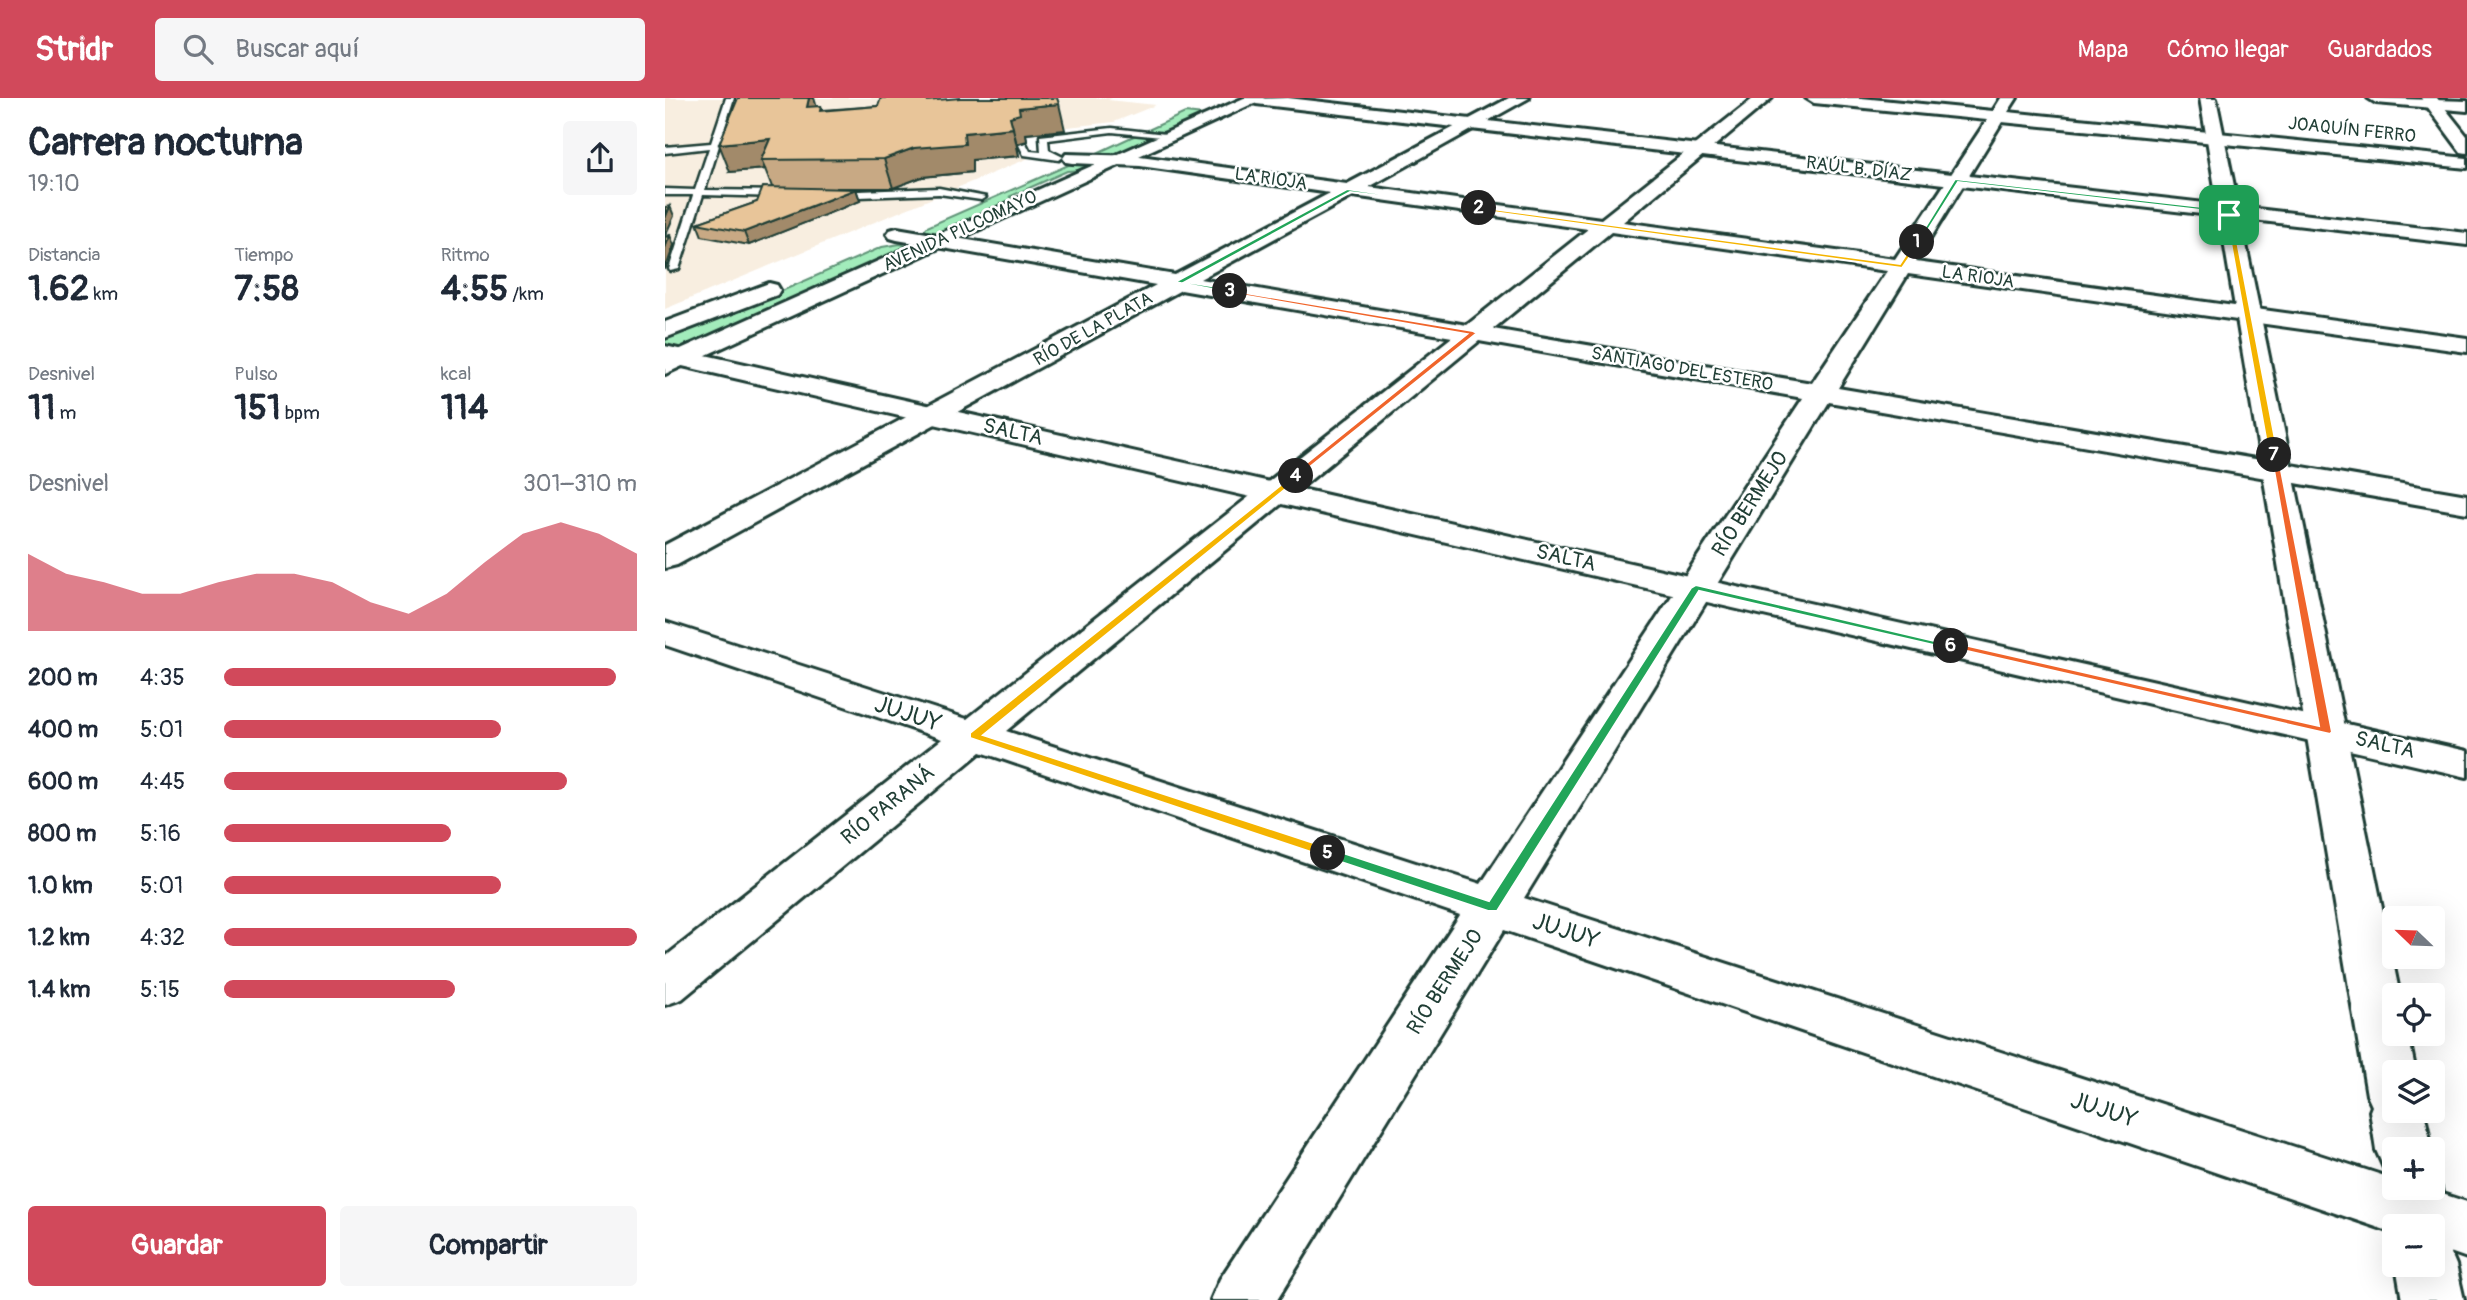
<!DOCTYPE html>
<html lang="es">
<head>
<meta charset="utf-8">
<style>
	:root { --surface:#fff; --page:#f6f6f7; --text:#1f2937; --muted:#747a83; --accent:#d1495b }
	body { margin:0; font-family:Pangolin,sans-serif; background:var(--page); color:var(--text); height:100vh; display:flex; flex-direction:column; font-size:26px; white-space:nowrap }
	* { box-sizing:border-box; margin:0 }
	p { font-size:23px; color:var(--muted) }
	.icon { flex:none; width:38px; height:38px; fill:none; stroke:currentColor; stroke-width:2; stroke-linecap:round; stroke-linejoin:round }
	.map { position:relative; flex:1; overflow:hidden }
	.details { display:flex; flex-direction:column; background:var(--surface); width:665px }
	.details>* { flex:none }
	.needle { width:46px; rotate:293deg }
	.tools { position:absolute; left:1717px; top:808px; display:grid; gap:14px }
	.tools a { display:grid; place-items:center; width:63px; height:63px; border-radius:7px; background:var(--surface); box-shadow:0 7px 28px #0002; font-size:35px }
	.pin { position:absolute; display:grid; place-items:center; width:60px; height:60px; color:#fff; margin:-30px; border-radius:14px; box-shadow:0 4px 10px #0006 }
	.km { position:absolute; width:35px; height:35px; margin:-18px; border-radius:50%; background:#222; color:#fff; font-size:19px; line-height:35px; text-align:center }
	.round { display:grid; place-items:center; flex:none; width:74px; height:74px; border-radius:7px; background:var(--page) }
	.overview { display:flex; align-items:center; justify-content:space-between; height:119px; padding:0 28px }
	h1 { font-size:38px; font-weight:700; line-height:52px }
	.metrics { display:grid; grid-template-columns:repeat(3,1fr); gap:10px; height:119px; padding:7px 28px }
	.metrics div { display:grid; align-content:center }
	.metrics b { font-size:35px; font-weight:700 }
	.metrics small { font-size:19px; font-weight:400 }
	.metrics p { font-size:19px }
	.chart { height:196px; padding:14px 28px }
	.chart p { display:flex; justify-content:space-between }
	.chart svg { width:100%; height:126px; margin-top:7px; fill:var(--accent); opacity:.7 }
	.action { display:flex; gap:14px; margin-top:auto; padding:14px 28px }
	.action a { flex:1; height:80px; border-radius:7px; background:var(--accent); color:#fff; font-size:28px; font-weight:700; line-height:80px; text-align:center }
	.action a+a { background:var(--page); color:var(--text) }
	ul { padding:0 28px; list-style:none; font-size:23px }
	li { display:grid; grid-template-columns:112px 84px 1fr; align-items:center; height:52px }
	li i { height:18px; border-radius:9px; background:var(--accent) }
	header { display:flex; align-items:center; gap:42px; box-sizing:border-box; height:98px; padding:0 35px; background:var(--accent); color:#fff }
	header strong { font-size:33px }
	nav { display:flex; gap:38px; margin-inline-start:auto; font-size:24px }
	.search { width:490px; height:63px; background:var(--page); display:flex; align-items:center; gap:18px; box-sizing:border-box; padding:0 24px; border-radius:7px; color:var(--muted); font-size:26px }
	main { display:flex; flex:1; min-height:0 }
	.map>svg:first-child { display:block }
	.built { fill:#f8eee0 }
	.green { fill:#a2ecbb; stroke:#609478; stroke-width:2 }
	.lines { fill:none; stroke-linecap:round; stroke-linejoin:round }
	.service-casing { stroke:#1f3d34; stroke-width:5 }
	.minor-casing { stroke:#1f3d34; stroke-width:6 }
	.tertiary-casing { stroke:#1f3d34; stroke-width:6 }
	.secondary-casing { stroke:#1f3d34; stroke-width:6 }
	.service { fill:#fff; fill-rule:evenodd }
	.minor { fill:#fff; fill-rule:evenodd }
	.tertiary { fill:#fff; fill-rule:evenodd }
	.secondary { fill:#fff; fill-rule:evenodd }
	.wall { fill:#c8a984; stroke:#1f3d34; stroke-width:2 }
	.shaded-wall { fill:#a28a6b; stroke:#1f3d34; stroke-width:2 }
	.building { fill:#e8c599; stroke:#1f3d34; stroke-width:2 }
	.split-1 { fill:#22a559; stroke:#fff; stroke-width:2 }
	.split-2 { fill:#f5b400; stroke:#fff; stroke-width:2 }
	.split-3 { fill:#22a559; stroke:#fff; stroke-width:2 }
	.split-4 { fill:#f0652b; stroke:#fff; stroke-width:2 }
	.split-5 { fill:#f5b400; stroke:#fff; stroke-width:2 }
	.split-6 { fill:#22a559; stroke:#fff; stroke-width:2 }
	.split-7 { fill:#f0652b; stroke:#fff; stroke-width:2 }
	.split-8 { fill:#f5b400; stroke:#fff; stroke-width:2 }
	.labels { text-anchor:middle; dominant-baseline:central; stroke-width:5; stroke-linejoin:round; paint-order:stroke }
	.far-street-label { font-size:18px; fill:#1f3d34; stroke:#fff }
	.street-label { font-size:21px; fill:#1f3d34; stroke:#fff }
	.near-street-label { font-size:24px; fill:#1f3d34; stroke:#fff }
</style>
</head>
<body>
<header>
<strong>Stridr</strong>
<div class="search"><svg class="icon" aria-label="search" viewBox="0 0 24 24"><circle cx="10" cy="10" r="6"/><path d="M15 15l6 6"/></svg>Buscar aquí</div>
<nav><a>Mapa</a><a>Cómo llegar</a><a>Guardados</a></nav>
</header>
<main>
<section class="details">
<div class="overview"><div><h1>Carrera nocturna</h1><p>19:10</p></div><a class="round"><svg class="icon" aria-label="share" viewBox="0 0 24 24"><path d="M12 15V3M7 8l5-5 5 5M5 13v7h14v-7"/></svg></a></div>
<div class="metrics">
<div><p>Distancia</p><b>1.62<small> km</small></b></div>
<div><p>Tiempo</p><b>7:58</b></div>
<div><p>Ritmo</p><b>4:55<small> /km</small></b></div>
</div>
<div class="metrics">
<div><p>Desnivel</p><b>11<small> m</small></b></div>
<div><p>Pulso</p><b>151<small> bpm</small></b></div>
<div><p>kcal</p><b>114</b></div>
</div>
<div class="chart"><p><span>Desnivel</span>301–310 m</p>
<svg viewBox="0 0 160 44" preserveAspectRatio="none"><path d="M0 44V17L10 24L20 27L30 31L40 31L50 27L60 24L70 24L80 27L90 34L100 38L110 31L120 20L130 10L140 6L150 10L160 17V44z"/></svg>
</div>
<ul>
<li><b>200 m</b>4:35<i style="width:95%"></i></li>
<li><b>400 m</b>5:01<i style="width:67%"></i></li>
<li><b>600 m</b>4:45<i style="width:83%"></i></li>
<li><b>800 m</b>5:16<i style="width:55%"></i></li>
<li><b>1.0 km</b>5:01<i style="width:67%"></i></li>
<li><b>1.2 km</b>4:32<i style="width:100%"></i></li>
<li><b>1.4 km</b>5:15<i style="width:56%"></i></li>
</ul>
<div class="action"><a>Guardar</a><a>Compartir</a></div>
</section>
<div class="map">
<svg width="1802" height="1202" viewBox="0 0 1802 1202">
	<rect width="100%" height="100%" fill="#fff"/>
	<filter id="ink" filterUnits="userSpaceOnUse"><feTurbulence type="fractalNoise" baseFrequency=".0143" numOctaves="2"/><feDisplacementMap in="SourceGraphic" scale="14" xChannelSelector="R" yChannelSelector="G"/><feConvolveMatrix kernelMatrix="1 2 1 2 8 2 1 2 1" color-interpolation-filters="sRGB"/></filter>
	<g filter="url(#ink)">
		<path class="built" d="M0,0h447l-4,2 48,5 -42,17 -75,8v4l-13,1 1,9 -9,2 2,9 14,1 -369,153z"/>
		<path class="green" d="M520,15l20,2 -38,17 -21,-1z
			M473,36l21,1 -43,20 -21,-1z
			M430,63l1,3 -11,6 -18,1 -58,26h16c-25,11 -75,42 -102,35l4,-5 146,-64z
			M235,146l10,3 -226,103 -19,-1v-13l64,-22 153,-67z"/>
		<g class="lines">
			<defs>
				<path id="service" d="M61,0h8l-29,92 80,1 5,3 -5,3 -82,-2 -24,74 -9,2 -1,-2 24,-74h-28v-6l30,1 14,-42 -44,5v-6l46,-4z
					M447,30l63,7 -4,3 -59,-6 -64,8 1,10 14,7 -4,3 -35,-5 -5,-10 7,-2 4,8 11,1 -1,-16z
					M274,90l47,9 -5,3 -42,-6 -106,4 -5,-3 5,-3z"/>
				<path id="minor" d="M844,0h20l-160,89 232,32 153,-121h18l-149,124 272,37 92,-139 -173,-17 -8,-5h55l132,13 8,-13h16l-9,14 459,46v10l-465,-46 -86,140 551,76v14l-559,-78 -70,114 629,107v18l-638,-111 -305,496 870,281v9h30l43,14v56l-34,-12v-19h-39v6l-890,-303 -227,370h-66l9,-21 240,-364 -479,-163 -299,247 -17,6v-48l277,-218 -277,-94v-23l302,97 485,-382 -271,-47 -504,275 -12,3v-23l491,-260 -259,-45 -7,-2 -3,-4 3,-4 7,-2 278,47 155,-82 -190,-27 -68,-3 -6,-1 -3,-4 3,-4 74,2 207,28zM688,98l235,33 -121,96 -267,-46zM946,134l276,39 -75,112 -319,-54zM814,243l324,57 -322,486 -475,-153z
					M1756,0h16l30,38v17l-6,-1z"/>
				<path id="tertiary" d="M623,0l1179,135v12l-1211,-141 -8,-5z
					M0,248l1802,405v26l-1802,-415z"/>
				<path id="secondary" d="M579,0h21l-600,276v-18z
					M1535,0h16l184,898h-6v38h14l8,39h-22v38h30l8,39h-38v38h39v-18l8,18 7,39 -6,15 5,2 9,21 8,35h-62l-6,-35h37v-38h-39v10c-10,-23 -13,-45 -3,-67l-7,-2 -8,-18 -6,-39 2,-5 -5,-11z
					M1703,0l99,3v10l-91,-8z
					M104,185l8,2 3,5 -3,5 -112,43v-16z"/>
			</defs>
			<use href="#service" class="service-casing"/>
			<use href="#minor" class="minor-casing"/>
			<use href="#tertiary" class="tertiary-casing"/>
			<use href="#secondary" class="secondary-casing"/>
			<use href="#service" class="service"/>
			<use href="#minor" class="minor"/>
			<use href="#tertiary" class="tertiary"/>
			<use href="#secondary" class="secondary"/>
		</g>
		<path class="wall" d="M216,0h47v3l137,29 -39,4 1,7 -10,3 2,12 -47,4v12l-50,5 -29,11h-58l21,1 4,12 -111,44 -47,-9 -5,-13 60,-21 15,-15 -7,-18 -35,3 87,-66h4l2,4 55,-4z"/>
		<path class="shaded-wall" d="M144,0h5l5,16 -12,-7z
			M394,6l6,26 -39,4 1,7 -10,3 -7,-27 9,-9z
			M348,30l6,28 -47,4v12l-50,5 -29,11 -9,-29 30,-11 50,-15z
			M105,41l-9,21 4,9 -35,3 -11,-28z
			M191,91l4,12 -111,44 -5,-13z
			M5,108l4,10 -9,20v-18z
			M5,137l4,10 -9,25v-22z"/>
		<path class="building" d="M73,0h71l-2,9 14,-1 -1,5 58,-5 3,-8h46v3l33,-3h97l2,6 -40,4 1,6 -10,3 3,11 -49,5 1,11 -51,4 -30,11 -123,1 9,-21 -51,5z
			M98,89l93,2 -112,43 -47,-9 60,-21z
			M5,108l-5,12v-11z
			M5,137l-5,13v-11z"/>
	</g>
	<path class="split-1" d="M1290,81l274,31 3,5 -3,2 -3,-4 -268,-31 -39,62h-4z"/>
	<path class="split-2" d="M812,109l423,57 15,-23 5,1 -18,26 -423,-58z"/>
	<path class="split-3" d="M682,91l135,19 -132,-16 -165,90 45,7 3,4 -58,-11z"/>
	<path class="split-4" d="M563,192l245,41 4,2 -181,145h-3v-4l174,-140 -237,-41z"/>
	<path class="split-5" d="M631,375l3,1v4l-316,257 349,114v7h-9l-353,-118v-5z"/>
	<path class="split-6" d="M1031,487l260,61 -5,3 -252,-58 -202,320h-9l-165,-55 -2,-3 7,-5 161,53 202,-313z"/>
	<path class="split-7" d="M1606,355l7,2 54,277 -2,2 -385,-88 6,-4 368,84z"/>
	<path class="split-8" d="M1564,115l3,2 46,240 -4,3 -5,-3 -43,-240z"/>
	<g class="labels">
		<g class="far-street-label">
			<text transform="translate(1687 32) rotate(6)">JOAQUÍN FERRO</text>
			<text transform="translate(1194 71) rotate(7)">RAÚL B. DÍAZ</text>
			<text transform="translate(606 81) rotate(8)">LA RIOJA</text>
			<text transform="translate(295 133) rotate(-25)">AVENIDA PILCOMAYO</text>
			<text transform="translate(1313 179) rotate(8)">LA RIOJA</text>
			<text transform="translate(428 231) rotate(-29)">RÍO DE LA PLATA</text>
			<text transform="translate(1017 271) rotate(10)">SANTIAGO DEL ESTERO</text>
		</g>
		<g class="street-label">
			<text transform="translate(348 334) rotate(13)">SALTA</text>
			<text transform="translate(1085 406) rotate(-57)">RÍO BERMEJO</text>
			<text transform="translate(901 460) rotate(13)">SALTA</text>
			<text transform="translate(1720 647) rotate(13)">SALTA</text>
			<text transform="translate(223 707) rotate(-39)">RÍO PARANÁ</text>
			<text transform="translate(780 884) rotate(-57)">RÍO BERMEJO</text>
		</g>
		<g class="near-street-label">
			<text transform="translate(243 616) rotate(18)">JUJUY</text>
			<text transform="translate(901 833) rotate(18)">JUJUY</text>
			<text transform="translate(1439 1012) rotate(18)">JUJUY</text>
		</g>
	</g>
</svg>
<div class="tools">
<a><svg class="needle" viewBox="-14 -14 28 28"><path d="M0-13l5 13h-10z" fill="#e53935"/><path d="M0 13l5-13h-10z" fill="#747a83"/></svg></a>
<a><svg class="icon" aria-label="locate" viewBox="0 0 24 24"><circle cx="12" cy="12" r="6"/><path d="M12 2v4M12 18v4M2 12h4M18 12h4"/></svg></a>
<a><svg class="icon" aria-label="layers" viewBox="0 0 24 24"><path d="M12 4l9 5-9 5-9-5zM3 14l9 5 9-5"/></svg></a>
<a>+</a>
<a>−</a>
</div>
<div class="pin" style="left:1564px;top:117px;background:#1e9e55"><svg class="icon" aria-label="arrive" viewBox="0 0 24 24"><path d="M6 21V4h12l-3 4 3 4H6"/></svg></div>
<b class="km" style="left:1252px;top:144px">1</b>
<b class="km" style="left:814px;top:110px">2</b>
<b class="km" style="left:565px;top:193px">3</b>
<b class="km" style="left:631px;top:378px">4</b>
<b class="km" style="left:663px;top:755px">5</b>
<b class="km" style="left:1286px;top:548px">6</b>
<b class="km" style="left:1609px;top:357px">7</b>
</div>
</main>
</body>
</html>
